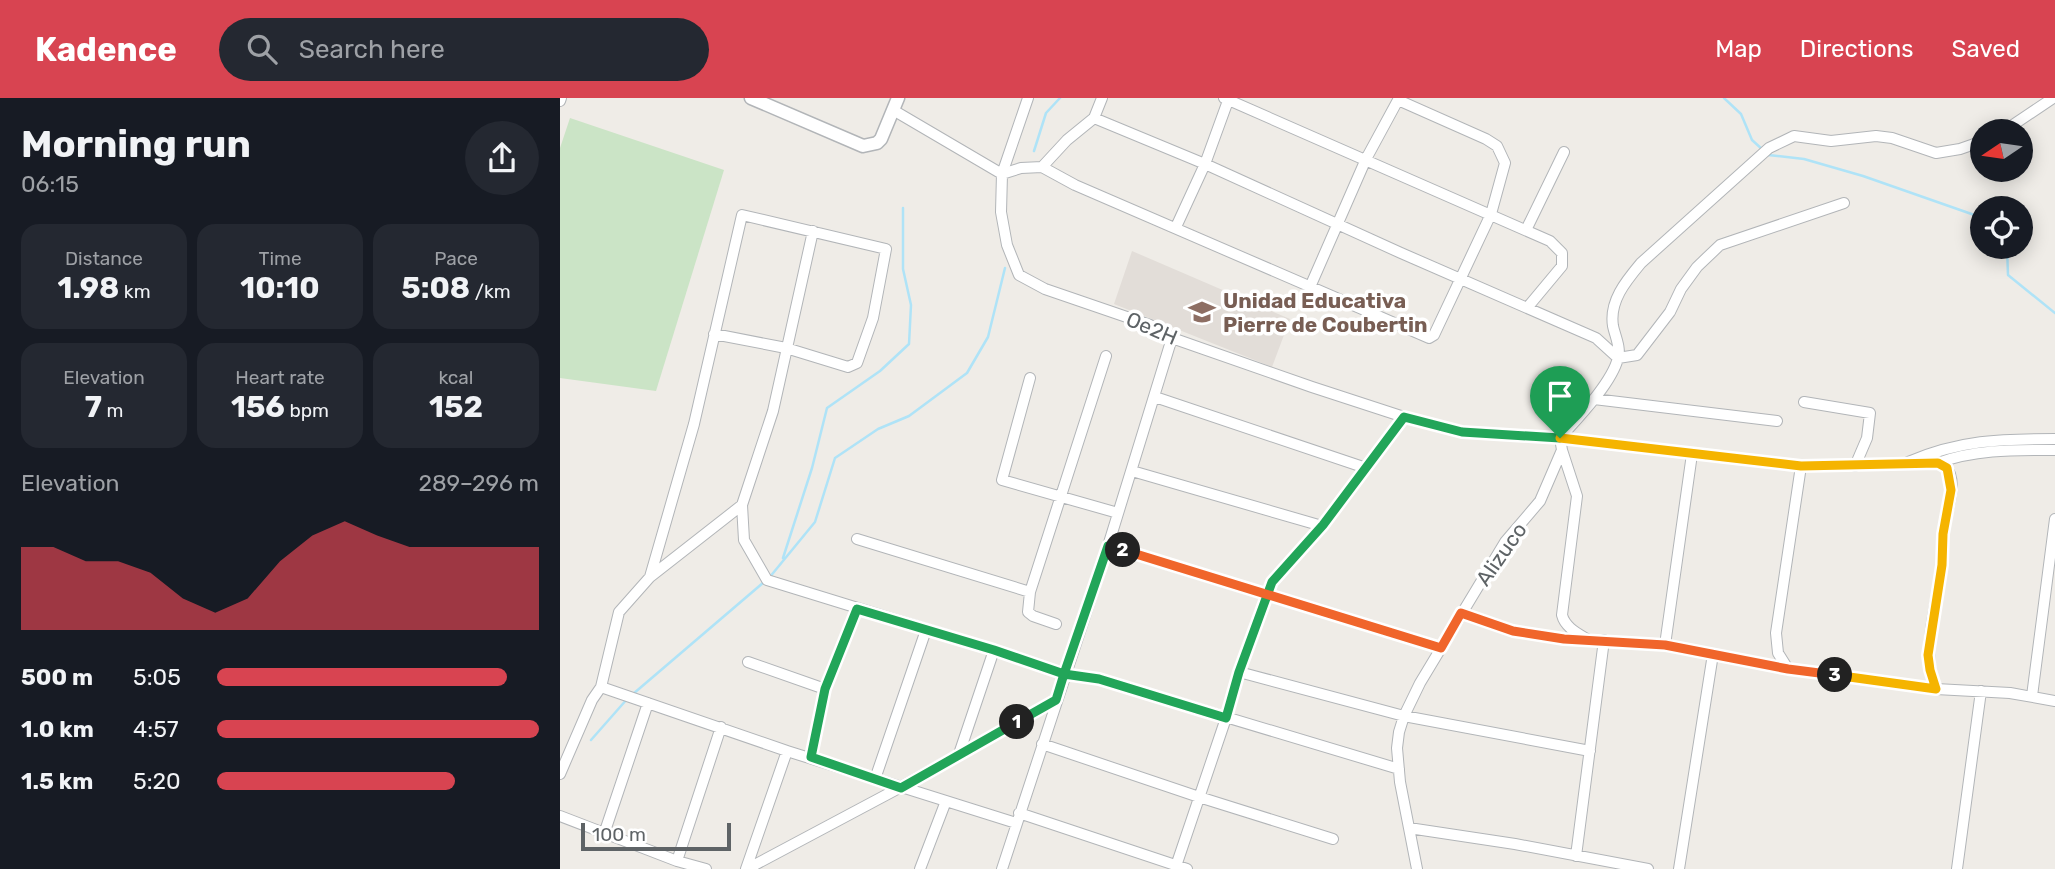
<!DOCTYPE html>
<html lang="en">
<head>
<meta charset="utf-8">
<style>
	:root { --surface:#171b24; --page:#242831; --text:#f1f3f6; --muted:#9ea1a6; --accent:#d84451 }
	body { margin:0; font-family:Rubik,sans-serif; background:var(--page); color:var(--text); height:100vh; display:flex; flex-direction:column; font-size:26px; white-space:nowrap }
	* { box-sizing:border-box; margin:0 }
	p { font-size:23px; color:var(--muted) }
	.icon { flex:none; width:38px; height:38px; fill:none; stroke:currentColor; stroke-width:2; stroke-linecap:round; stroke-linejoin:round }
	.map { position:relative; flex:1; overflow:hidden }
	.details { display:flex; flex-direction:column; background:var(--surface); width:560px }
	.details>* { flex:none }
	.needle { width:46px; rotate:257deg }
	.fabs { position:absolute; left:1410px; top:21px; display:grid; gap:14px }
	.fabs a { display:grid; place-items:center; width:63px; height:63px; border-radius:50%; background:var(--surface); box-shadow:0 4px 18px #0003; font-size:35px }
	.scale { position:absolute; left:21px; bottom:18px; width:150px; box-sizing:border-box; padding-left:7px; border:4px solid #5e6366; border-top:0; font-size:19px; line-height:24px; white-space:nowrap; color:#5e6366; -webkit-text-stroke:5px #fff; paint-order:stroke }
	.pin { position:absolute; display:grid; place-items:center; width:60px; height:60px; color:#fff; margin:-72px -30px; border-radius:50% 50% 50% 0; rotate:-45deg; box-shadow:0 0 7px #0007 }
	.pin .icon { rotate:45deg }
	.km { position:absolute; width:35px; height:35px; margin:-18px; border-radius:50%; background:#222; color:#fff; font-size:19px; line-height:35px; text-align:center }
	.round { display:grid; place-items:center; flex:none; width:74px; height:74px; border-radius:37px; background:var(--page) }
	.summary { display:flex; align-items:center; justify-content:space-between; height:119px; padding:0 21px }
	h1 { font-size:38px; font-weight:700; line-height:52px }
	.figures { display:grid; grid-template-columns:repeat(3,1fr); gap:10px; height:119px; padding:7px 21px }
	.figures div { display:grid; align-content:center; border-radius:18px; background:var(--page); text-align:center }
	.figures b { font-size:30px; font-weight:700 }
	.figures small { font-size:19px; font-weight:400 }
	.figures p { font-size:19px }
	.chart { height:196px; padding:14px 21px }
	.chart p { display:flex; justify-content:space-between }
	.chart svg { width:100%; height:126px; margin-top:7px; fill:var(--accent); opacity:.7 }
	ul { padding:0 21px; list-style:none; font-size:23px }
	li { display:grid; grid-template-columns:112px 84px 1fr; align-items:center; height:52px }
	li i { height:18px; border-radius:9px; background:var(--accent) }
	header { display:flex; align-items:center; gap:42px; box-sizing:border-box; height:98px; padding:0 35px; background:var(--accent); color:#fff }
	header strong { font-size:33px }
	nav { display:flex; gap:38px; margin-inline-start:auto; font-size:24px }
	.search { width:490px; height:63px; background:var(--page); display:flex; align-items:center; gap:18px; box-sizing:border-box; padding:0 24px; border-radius:38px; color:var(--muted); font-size:26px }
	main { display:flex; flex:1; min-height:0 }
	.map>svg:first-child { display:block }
	.education { fill:#e2ddd8 }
	.green { fill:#cbe4c6 }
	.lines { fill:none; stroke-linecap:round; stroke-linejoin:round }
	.stream { stroke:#afe3f7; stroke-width:2.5 }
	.minor-casing { stroke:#b2b5b8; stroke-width:12 }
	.tertiary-casing { stroke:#b2b5b8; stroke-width:15 }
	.minor { stroke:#fff; stroke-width:10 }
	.tertiary { stroke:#fff; stroke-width:12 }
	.split-1-casing { stroke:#fff; stroke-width:14 }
	.split-2-casing { stroke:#fff; stroke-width:14 }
	.split-3-casing { stroke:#fff; stroke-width:14 }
	.split-4-casing { stroke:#fff; stroke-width:14 }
	.split-1 { stroke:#22a559; stroke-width:9 }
	.split-2 { stroke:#22a559; stroke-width:9 }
	.split-3 { stroke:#f0652b; stroke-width:9 }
	.split-4 { stroke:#f5b400; stroke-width:9 }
	.labels { text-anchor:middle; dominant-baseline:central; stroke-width:7; stroke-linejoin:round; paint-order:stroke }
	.education-label { font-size:21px; font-weight:bold; fill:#785e54; stroke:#fff; text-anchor:start }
	.street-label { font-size:21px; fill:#5e6366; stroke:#fff }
</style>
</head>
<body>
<header>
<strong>Kadence</strong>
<div class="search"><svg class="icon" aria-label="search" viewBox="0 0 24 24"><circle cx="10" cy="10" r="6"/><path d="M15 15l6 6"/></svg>Search here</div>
<nav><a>Map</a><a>Directions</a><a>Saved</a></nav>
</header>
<main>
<section class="details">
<div class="summary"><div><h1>Morning run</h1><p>06:15</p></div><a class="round"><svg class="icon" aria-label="share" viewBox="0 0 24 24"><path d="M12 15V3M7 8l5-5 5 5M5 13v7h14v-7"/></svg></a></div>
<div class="figures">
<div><p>Distance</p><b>1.98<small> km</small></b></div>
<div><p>Time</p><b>10:10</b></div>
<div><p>Pace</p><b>5:08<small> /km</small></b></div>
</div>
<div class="figures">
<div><p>Elevation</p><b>7<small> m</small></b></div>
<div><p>Heart rate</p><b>156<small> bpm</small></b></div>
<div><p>kcal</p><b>152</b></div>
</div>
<div class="chart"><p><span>Elevation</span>289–296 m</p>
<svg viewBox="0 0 160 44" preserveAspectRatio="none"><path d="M0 44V15L10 15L20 20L30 20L40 24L50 33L60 38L70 33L80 20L90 11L100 6L110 11L120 15L130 15L140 15L150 15L160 15V44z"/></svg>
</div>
<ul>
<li><b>500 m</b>5:05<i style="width:90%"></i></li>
<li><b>1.0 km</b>4:57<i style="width:100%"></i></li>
<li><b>1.5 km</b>5:20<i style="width:74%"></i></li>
</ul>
</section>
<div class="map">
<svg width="1495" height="771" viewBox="0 0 1495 771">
	<rect width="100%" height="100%" fill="#efece7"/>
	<path class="education" d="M572,153l158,68 -18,48 -158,-63z"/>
	<path class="green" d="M10,20l154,52 -68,221 -96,-13v-230z"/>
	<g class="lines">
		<path class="stream" d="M1164,0l17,16 11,26 11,10
			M474,53l12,-38 14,-15
			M1208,57l36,4 59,17 120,42
			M1447,149l1,28 47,38
			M223,460l29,-90 15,-60 53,-37 29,-27 2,-39 -8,-36v-61
			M209,480l46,-56 20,-64 43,-29 31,-13 58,-43 21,-36 17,-69
			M73,596l131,-112
			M31,642l37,-42"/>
		<defs>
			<path id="minor" d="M468,0l-26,76 -1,38 6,33 12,30 26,14 105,36 22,13 140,49 92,30 58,15 98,6 241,28 137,-3c38,-14 77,-13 117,-13
				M664,0l326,143 12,12v13l-35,42
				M0,3l1,-3
				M333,12l109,64 19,-6 21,-1 25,-27 27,-22 111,46 196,89 195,85 22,20 19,-3 33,-43 11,-23 16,-22 23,-22 124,-42
				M534,20l8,-20
				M1444,33l49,-33
				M482,69l33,18 354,153 5,-3 57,-121 14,-51 -8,-17 -11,-7 -88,-39 -32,59 -56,128
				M616,129l29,-63 24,-66
				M966,132l38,-78
				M470,280l-28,102 116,33
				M595,299l211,71
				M1034,301l183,22
				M1244,304l66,11 -3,25 -12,28
				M1002,352l15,46 -15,119c3,12 15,18 25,24
				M1348,364c52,-22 92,-23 147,-23
				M572,373l190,55
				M182,407l2,35 23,40 227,70 70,24 35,5 300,90
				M297,441l173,53
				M548,448l333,102
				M90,479l44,-153 48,-209 144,34 -13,69 -16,45 -9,4 -62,-19 -72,-14
				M901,515l52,18 51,8 101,6 123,24 148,20 74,4 45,8
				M496,526l-23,-8 -5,-4 2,-20 76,-236
				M1105,547l27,-191
				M188,564l77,27
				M1228,571l-10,-16 -2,-20 25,-167
				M679,574l165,44 186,35
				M41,589l186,64 229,72
				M1376,591c-17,-36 2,-86 6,-124 1,-10 -1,-21 1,-32 2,-19 13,-41 7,-59 -2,-6 -7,-8 -12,-11
				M1472,598l23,-177
				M482,646l157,53 134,42
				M399,656l35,-104
				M251,659l14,-68 32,-80
				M0,676l32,-74 9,-13 18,-75 31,-35 92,-72 31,-94 40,-180
				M315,681l51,-149
				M459,715l168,56
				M0,718l117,45 29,8
				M849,730l106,16 133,25
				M44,736l44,-131
				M1016,758l28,-216
				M117,763l44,-134
				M186,771l41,-118
				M187,771l154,-82 155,-87
				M360,771l26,-68
				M442,771l106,-323 64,-208
				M615,771l51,-151 13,-46 33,-90 51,-57 81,-108
				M857,771l-17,-87 -3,-34 2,-16 5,-16 16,-33 85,-141 35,-41 22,-51 -2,-12c17,-19 52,-55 58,-80 3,-11 -3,-22 -5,-32 -4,-25 13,-45 28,-63l128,-115 25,-12 37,5 45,-5 16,2 44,15 24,-4 23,-8
				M1119,771l34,-215
				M1397,771l24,-178"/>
			<path id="tertiary" d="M191,0l112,48 14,-3 4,-4 17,-41"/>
		</defs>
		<use href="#minor" class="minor-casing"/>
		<use href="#tertiary" class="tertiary-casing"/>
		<use href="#minor" class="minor"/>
		<use href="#tertiary" class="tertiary"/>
	</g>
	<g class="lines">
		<defs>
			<path id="split-1" d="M457,624l39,-22 8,-26 35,5 127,39 13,-46 33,-90 51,-57 81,-108 58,15 98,6"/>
			<path id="split-2" d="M457,624l-116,66 -90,-31 14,-68 32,-80 137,41 70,24 44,-128 15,4"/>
			<path id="split-3" d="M563,452l318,98 20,-35 52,18 51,8 101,6 123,24 47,6"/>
			<path id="split-4" d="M1000,340l241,28 137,-3 9,5 4,22 -8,44 -1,31 -14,90 2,15 6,19 -101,-14"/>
		</defs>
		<use href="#split-1" class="split-1-casing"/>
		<use href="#split-2" class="split-2-casing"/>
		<use href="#split-3" class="split-3-casing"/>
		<use href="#split-4" class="split-4-casing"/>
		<use href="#split-1" class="split-1"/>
		<use href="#split-2" class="split-2"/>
		<use href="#split-3" class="split-3"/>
		<use href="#split-4" class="split-4"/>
	</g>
	<defs>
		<symbol id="school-bare" viewBox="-9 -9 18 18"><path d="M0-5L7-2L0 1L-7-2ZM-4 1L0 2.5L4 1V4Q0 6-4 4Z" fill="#8d6e63" stroke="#fff" stroke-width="2.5" paint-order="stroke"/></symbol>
	</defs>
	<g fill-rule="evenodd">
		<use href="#school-bare" x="623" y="195" width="38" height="38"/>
	</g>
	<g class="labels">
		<g class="education-label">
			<text x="663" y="202">Unidad Educativa<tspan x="663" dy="24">Pierre de Coubertin</tspan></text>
		</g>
		<g class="street-label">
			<text transform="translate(592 230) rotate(23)">Oe2H</text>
			<text transform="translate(941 456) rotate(-55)">Alizuco</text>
		</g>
	</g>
</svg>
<div class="fabs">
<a><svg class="needle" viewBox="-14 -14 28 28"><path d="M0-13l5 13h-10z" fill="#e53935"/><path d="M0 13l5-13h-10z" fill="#9ea1a6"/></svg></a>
<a><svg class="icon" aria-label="locate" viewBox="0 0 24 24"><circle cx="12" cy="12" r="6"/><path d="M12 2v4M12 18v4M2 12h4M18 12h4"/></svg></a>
</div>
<div class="scale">100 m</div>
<div class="pin" style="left:1000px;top:340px;background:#1e9e55"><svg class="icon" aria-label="arrive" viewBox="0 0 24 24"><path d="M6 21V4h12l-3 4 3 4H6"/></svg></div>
<b class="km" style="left:457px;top:624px">1</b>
<b class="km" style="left:563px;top:452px">2</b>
<b class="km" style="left:1275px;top:577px">3</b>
</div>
</main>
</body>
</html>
